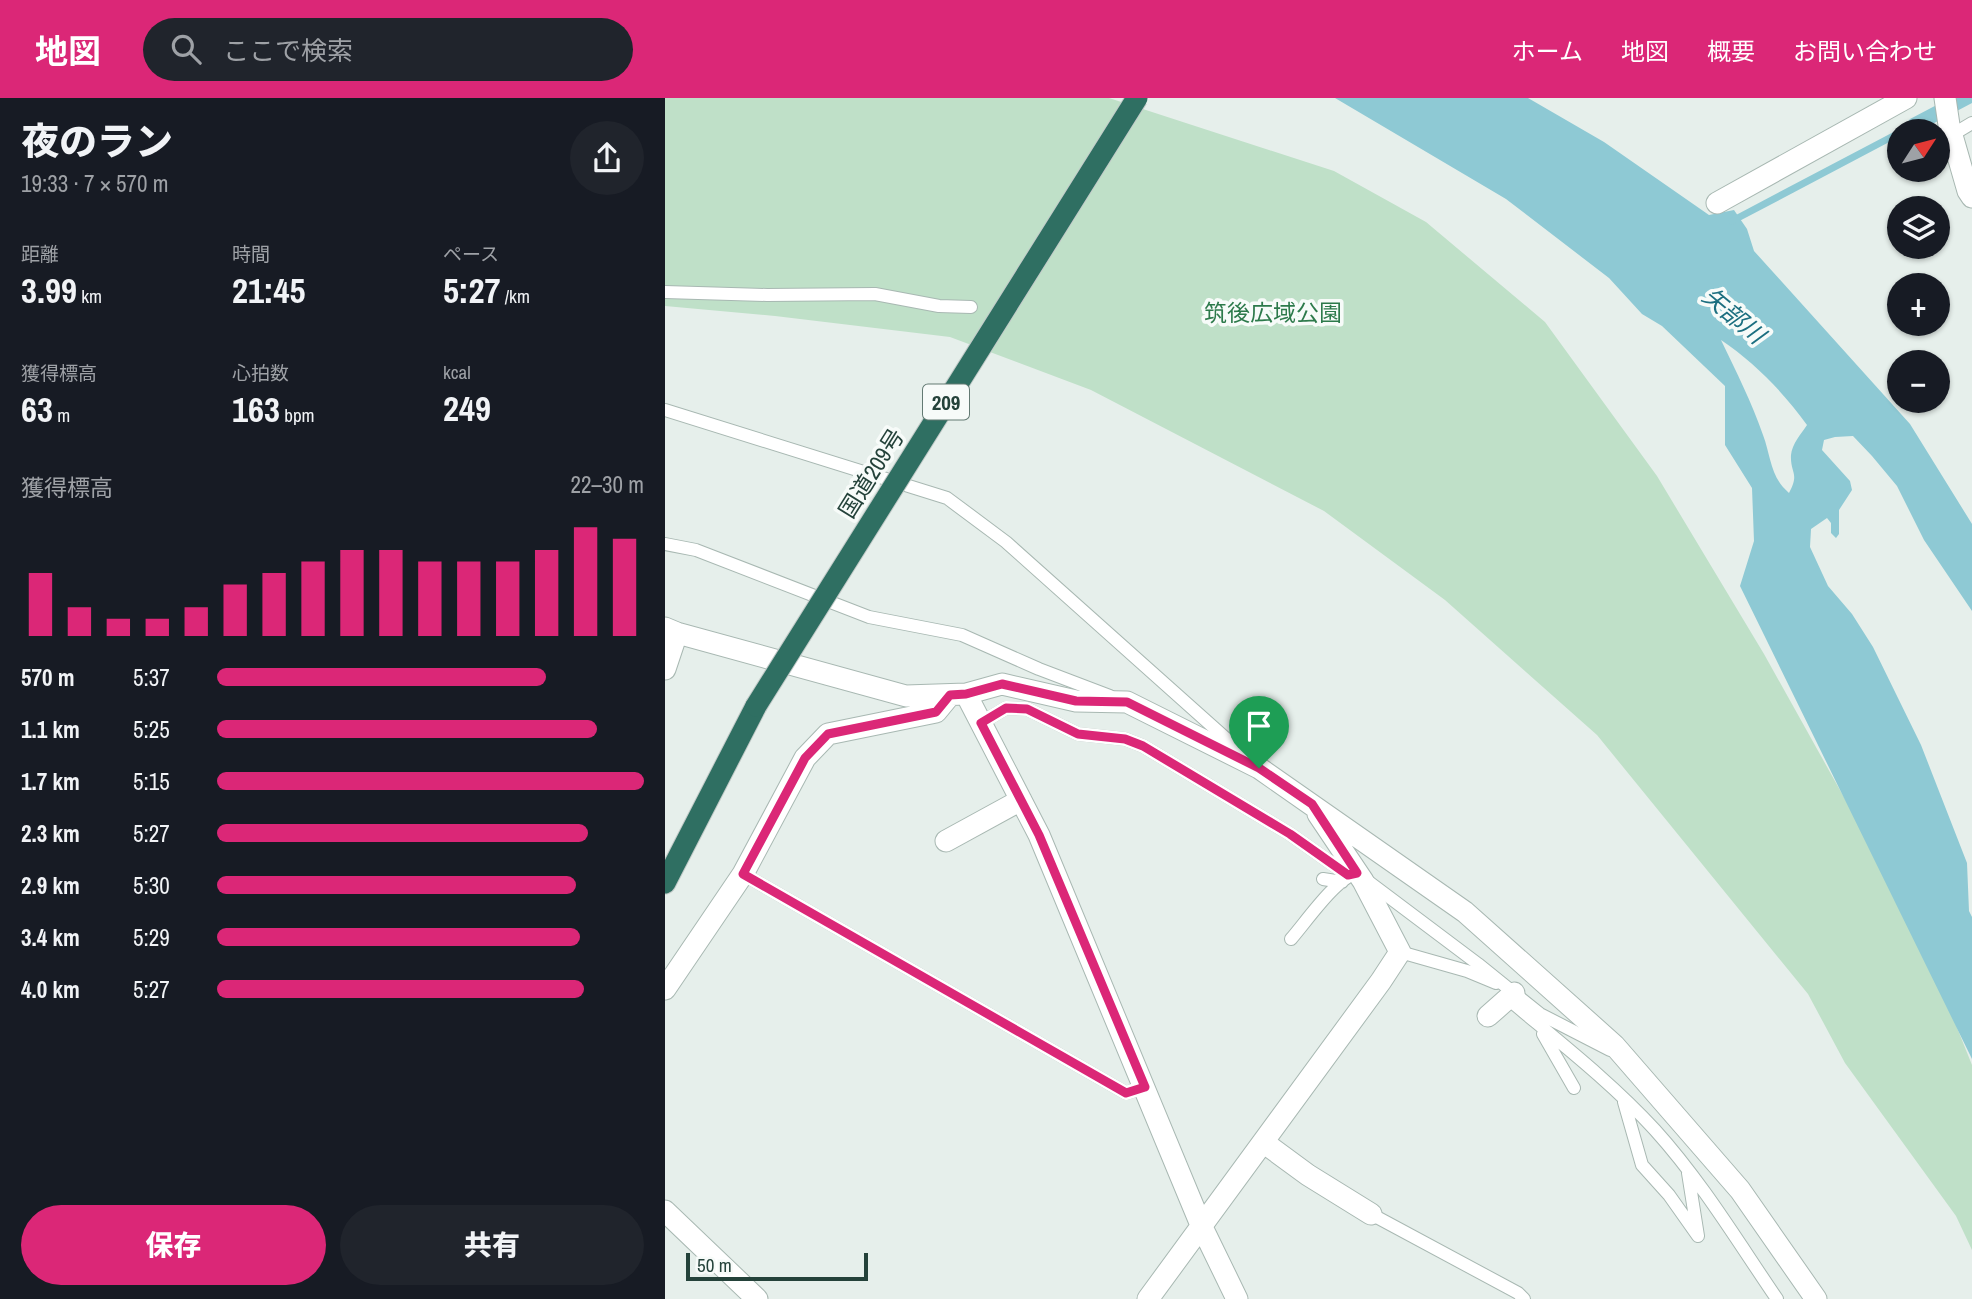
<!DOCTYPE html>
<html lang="ja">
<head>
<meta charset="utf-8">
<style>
	:root { --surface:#171b24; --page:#20242c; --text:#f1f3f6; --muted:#9ea1a6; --accent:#db2777 }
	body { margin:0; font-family:"Archivo Narrow","Noto Sans JP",sans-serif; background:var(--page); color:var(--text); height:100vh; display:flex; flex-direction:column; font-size:26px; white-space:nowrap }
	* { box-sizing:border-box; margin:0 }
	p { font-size:23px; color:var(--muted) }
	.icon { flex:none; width:38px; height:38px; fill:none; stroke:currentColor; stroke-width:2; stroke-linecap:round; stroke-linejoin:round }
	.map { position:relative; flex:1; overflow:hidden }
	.side { display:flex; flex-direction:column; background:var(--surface); width:665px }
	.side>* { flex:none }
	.needle { width:46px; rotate:54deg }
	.tools { position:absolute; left:1222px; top:21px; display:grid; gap:14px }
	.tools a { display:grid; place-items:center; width:63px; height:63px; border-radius:50%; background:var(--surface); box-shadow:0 2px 5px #0004; font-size:35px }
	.scale { position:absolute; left:21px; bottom:18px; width:182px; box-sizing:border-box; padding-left:7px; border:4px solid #24423a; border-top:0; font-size:19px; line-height:24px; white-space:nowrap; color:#24423a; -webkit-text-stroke:5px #f7fbf9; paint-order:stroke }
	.pin { position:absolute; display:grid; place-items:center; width:60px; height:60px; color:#fff; margin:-72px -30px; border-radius:50% 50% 50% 0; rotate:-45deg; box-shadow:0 0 7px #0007 }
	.pin .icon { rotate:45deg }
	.round { display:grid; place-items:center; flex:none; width:74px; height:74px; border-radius:37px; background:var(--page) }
	.headline { display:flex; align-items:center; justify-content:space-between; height:119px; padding:0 21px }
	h1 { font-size:38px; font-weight:800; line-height:52px }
	.metrics { display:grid; grid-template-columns:repeat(3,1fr); gap:10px; height:119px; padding:7px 21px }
	.metrics div { display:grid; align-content:center }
	.metrics b { font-size:35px; font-weight:800 }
	.metrics small { font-size:19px; font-weight:400 }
	.metrics p { font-size:19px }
	.chart { height:196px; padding:14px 21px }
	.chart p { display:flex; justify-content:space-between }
	.chart svg { width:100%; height:126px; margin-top:7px; stroke:var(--accent); stroke-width:6 }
	.cta { display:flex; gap:14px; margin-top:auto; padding:14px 21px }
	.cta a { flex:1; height:80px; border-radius:42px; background:var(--accent); color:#fff; font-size:28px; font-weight:800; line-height:80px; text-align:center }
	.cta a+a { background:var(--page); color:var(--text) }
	ul { padding:0 21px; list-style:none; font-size:23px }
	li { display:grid; grid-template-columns:112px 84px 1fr; align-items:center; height:52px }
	li i { height:18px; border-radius:9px; background:var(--accent) }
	header { display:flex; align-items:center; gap:42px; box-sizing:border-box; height:98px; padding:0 35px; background:var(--accent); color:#fff }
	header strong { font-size:33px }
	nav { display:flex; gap:38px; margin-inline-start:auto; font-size:24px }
	.search { width:490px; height:63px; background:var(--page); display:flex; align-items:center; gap:18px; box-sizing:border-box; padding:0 24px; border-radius:38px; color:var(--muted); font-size:26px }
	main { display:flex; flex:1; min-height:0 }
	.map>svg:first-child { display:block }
	.green { fill:#bfe0c8 }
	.water { fill:#8ec9d4; fill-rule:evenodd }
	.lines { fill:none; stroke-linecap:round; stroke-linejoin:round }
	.stream { stroke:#8ec9d4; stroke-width:7 }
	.lane-casing { stroke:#a8b8b2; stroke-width:14 }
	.street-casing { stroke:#a8b8b2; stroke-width:23 }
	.highway-casing { stroke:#c2cac8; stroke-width:23 }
	.lane { stroke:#fff; stroke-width:12 }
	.street { stroke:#fff; stroke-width:21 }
	.highway { stroke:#2f6f62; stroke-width:21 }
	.highway-bridge-casing { stroke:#c2cac8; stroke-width:23; stroke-linecap:butt }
	.highway-bridge { stroke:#2f6f62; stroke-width:21 }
	.route-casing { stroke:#fff; stroke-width:14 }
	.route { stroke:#db2777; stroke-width:9 }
	.labels { text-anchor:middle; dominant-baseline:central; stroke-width:7; stroke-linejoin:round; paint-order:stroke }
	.shield { fill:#f7fbf9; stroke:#637a73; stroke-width:2 }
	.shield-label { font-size:21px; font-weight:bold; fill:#24423a }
	.park-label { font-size:23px; fill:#2d7a4b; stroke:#f7fbf9 }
	.street-label { font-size:23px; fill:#24423a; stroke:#f7fbf9 }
	.water-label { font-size:24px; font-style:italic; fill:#1c6f80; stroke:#f7fbf9 }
</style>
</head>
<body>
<header>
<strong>地図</strong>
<div class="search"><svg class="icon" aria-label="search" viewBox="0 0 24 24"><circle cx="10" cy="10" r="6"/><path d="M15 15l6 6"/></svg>ここで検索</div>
<nav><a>ホーム</a><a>地図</a><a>概要</a><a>お問い合わせ</a></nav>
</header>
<main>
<section class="side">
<div class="headline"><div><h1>夜のラン</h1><p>19:33 · 7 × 570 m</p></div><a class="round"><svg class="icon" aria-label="share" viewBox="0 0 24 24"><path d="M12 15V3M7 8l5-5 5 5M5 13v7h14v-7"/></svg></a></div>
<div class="metrics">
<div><p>距離</p><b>3.99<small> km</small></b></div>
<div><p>時間</p><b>21:45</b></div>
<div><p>ペース</p><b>5:27<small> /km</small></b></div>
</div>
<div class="metrics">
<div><p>獲得標高</p><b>63<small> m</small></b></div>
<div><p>心拍数</p><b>163<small> bpm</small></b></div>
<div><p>kcal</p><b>249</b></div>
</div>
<div class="chart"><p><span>獲得標高</span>22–30 m</p>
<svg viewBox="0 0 160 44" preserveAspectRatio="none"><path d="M5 44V22M15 44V34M25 44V38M35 44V38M45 44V34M55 44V26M65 44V22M75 44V18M85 44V14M95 44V14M105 44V18M115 44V18M125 44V18M135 44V14M145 44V6M155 44V10"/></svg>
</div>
<ul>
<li><b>570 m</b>5:37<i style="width:77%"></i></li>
<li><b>1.1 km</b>5:25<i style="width:89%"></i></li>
<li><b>1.7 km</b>5:15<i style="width:100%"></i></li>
<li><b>2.3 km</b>5:27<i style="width:87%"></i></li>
<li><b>2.9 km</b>5:30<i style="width:84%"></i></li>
<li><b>3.4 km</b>5:29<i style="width:85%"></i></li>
<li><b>4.0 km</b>5:27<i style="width:86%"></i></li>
</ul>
<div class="cta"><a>保存</a><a>共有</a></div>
</section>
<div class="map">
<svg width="1307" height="1201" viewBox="0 0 1307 1201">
	<rect width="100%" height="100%" fill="#e6efeb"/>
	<path class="green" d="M0,0h444l225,73 92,51 119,100 112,154 107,178 153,274 55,137v185l-16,-34 -111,-153 -37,-69 -211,-259 -152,-135 -121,-89 -233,-121 -141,-53 -175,-21 -110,-10z"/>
	<path class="water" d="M670,0h193l76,44 105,73 25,-5 13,19 7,22 156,173 62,100v87l-48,-71 -27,-54 -25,-30 -19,-20 -18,1 -11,3 -2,10 28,31 2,9 -13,20v24l-3,4 -5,-5v-10l-4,-5 -16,11 -1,18 18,39 24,28 21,33 48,98 46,118 2,48 3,6v142l-232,-473 14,-45 -2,-53 -27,-43v-59l-63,-60 -20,-12 -33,-36 -103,-79zM1056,242c33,22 63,53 86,85 -6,9 -15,19 -16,30 -1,18 9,18 -2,38 -19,-16 -18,-37 -26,-58 -11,-32 -27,-64 -42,-95z
		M1285,0h22v5l-53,28h-17l8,-12z"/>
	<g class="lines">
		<path class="stream" d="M1067,123l167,-88"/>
		<defs>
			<path id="lane" d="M1287,37l20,-12
				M0,194l102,3 108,-1 64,12 32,1
				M0,312l282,88 59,44 234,209
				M0,446l31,6 173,67 93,18 77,34 71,27
				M316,625l25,-15 21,1 51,25 47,5 18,7 147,88 58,41
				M78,776l383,219 19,-6
				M658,781l19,3
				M626,841c15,-17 45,-61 66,-66l121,91 62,50 70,36
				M735,854l67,19 29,12
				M843,901c50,42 103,83 147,131 47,52 83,112 122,169
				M878,936l31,54
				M959,1004l18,63 27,30 29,41 -10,-63
				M706,1116l147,79 6,6"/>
			<path id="street" d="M1280,0l4,27 19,66 4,6
				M1052,105l189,-105
				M0,530l12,5 229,63 60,-2 36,-10 74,17 51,1 132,66 206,144 149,133 126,145 76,109
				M0,571l12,-36
				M301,596l73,141 162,390 36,74
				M281,743l75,-41
				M0,891l78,-115 62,-116 23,-24 108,-22 14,-17
				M823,918l26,-23
				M598,1044l45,33 63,39
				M0,1113l92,88
				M483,1201l233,-318 19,-29 -37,-71 -45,-67"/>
			<path id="highway" d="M0,785l91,-177"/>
		</defs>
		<use href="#lane" class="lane-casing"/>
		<use href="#street" class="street-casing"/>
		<use href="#highway" class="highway-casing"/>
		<use href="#lane" class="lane"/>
		<use href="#street" class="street"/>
		<use href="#highway" class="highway"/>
		<defs>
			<path id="highway-bridge" d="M91,608l381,-608"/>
		</defs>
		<use href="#highway-bridge" class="highway-bridge-casing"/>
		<use href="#highway-bridge" class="highway-bridge"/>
	</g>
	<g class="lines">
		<defs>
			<path id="route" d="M337,586l74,17 51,1 132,66 53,36 45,69 -9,2 -58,-41 -147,-88 -18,-7 -47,-5 -51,-25 -21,-1 -25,15 58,112 106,252 -19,6 -383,-219 62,-116 23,-24 108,-22 14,-17 16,-1z"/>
		</defs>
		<use href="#route" class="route-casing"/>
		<use href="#route" class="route"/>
	</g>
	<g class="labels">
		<rect class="shield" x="258" y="286.5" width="46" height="35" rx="5"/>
		<g class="shield-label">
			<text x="281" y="304">209</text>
		</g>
		<g class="park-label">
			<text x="608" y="214">筑後広域公園</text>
		</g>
		<g class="street-label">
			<text transform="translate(206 375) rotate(-58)">国道209号</text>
		</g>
		<g class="water-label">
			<text transform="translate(1069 217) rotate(40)">矢部川</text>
		</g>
	</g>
</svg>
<div class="tools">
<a><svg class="needle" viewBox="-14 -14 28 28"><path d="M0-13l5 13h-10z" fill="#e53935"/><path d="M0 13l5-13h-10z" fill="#9ea1a6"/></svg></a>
<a><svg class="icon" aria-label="layers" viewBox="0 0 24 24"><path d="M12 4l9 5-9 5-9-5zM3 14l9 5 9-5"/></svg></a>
<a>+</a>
<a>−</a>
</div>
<div class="scale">50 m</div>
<div class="pin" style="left:594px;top:670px;background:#1e9e55"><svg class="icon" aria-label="arrive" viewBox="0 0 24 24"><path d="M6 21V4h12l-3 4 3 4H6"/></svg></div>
</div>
</main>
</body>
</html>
